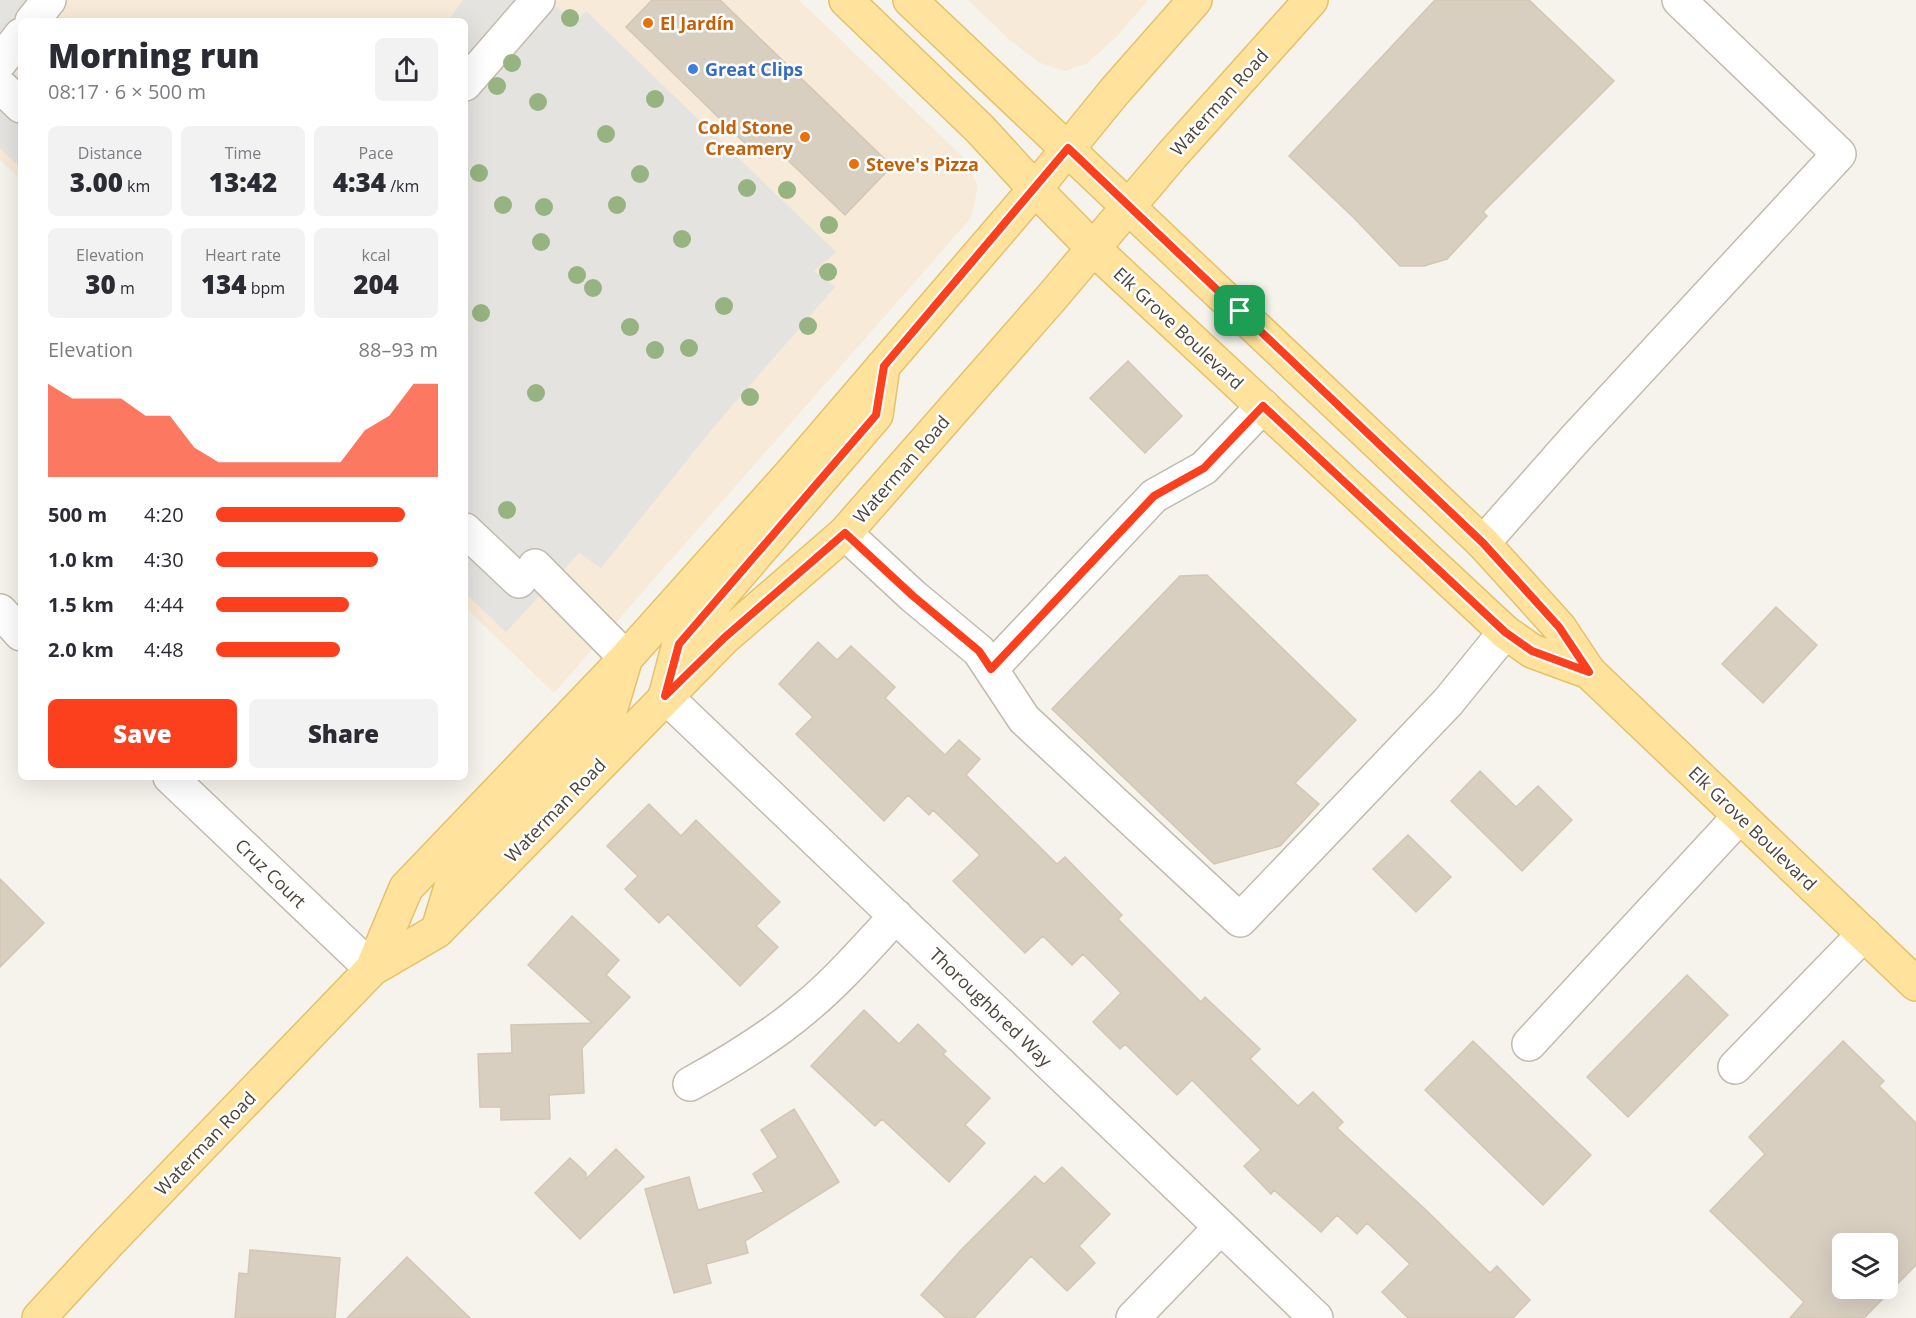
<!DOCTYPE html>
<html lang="en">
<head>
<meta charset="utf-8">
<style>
	:root { --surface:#fff; --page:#f2f2f3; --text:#2b2b33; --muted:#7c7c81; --accent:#fc3f1d }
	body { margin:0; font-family:"Open Sans",sans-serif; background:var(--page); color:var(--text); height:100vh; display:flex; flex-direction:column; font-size:22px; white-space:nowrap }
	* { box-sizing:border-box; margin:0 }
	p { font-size:20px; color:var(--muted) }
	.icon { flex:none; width:33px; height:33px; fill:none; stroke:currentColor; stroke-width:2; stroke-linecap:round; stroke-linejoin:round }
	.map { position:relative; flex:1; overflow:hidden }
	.sheet { position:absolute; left:18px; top:18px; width:450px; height:762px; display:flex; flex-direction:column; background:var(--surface); border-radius:9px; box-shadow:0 6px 24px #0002 }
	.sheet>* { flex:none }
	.tools { position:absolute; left:1832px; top:1233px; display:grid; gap:12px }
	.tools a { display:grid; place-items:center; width:66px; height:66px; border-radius:9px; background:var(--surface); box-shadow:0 6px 24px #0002; font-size:30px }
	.pin { position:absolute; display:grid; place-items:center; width:51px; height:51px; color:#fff; margin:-26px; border-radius:12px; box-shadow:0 3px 9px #0006 }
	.round { display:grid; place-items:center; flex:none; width:63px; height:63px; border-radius:9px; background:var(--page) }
	.summary { display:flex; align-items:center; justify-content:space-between; height:102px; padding:0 30px }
	h1 { font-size:33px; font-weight:800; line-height:45px }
	.stats { display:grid; grid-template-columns:repeat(3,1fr); gap:9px; height:102px; padding:6px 30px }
	.stats div { display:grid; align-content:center; border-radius:9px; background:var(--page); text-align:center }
	.stats b { font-size:26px; font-weight:800 }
	.stats small { font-size:16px; font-weight:400 }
	.stats p { font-size:16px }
	.chart { height:168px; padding:12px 30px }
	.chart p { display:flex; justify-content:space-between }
	.chart svg { width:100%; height:108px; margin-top:6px; fill:var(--accent); opacity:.7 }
	.primary-button { display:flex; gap:12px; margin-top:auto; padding:12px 30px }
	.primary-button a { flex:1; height:69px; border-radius:9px; background:var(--accent); color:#fff; font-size:24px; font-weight:800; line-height:69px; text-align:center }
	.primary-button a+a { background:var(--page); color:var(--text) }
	ul { padding:0 30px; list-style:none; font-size:20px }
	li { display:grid; grid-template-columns:96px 72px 1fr; align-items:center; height:45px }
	li i { height:15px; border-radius:8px; background:var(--accent) }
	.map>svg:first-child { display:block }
	.commercial { fill:#f7ead8 }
	.parking { fill:#e5e3e0 }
	.building { fill:#d8cfc1; stroke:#d3c7b4; stroke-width:1.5; fill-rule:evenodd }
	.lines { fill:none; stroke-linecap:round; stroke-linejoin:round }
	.minor-casing { stroke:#c2bbae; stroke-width:36 }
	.major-casing { stroke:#e6c16a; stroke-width:36 }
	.minor { stroke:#fff; stroke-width:33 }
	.major { stroke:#ffe39c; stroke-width:33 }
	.tree { fill:#97b381 }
	.route-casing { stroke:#fff; stroke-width:12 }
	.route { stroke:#fc3f1d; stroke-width:8 }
	.food-dot { fill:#e8710a; stroke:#fff; stroke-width:2 }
	.shop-dot { fill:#3f7fe0; stroke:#fff; stroke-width:2 }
	.labels { text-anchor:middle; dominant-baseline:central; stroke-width:5; stroke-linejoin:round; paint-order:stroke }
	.food-label { font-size:18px; font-weight:bold; fill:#c56008; stroke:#fff; text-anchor:start }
	.shop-label { font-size:18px; font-weight:bold; fill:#366cbe; stroke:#fff; text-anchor:start }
	.street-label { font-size:18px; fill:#4b4439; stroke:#fff }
</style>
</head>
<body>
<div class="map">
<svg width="1916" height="1318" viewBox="0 0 1916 1318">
	<rect width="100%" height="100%" fill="#f6f3ec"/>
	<path class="commercial" d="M0,0h799l162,155 17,31 -7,32 -417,475 -89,-86v-586h-444v159l-21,-20z
		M968,0h180l-27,32 -33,31 -23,8 -27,-9 -32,-25z"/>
	<path class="parking" d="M0,0h37l-37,51z
		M463,0h85l17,14 -5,6 9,8 17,-17 250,241 -22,19 21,16 -122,141 -112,140 -22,-15 -73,79 -41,-39v-572h-17z
		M0,59l21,21v88l-21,-20z"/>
	<path class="building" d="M652,0h68l172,166 -47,49 -73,-70 -12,13 -134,-131z
		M1435,0h94l85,81 -131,131 4,4 -40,43 -23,7h-24l-46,-48 -65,-62z
		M1128,361l54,55 -37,37 -55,-55z
		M1207,575l149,145 -61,63 24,21 -39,42 -66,18 -162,-155 128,-133z
		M1776,607l41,38 -54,58 -41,-39z
		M818,642l19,18 14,-14 44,41 -10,11 60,57 14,-15 21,19 -14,16 91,89 8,-7 57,58 -4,4 83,83 4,-5 55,52 -10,10 48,47 15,-14 30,30 -6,6 89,82 64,63 7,-7 33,34 -17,18h-105l-26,-26 28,-28 -43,-41 -10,11 -20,-19 -16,17 -47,-42 -3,4 -27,-28 17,-16 -69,-70 -15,15 -52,-51 -5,5 -27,-27 28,-29 -38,-39 -11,11 -29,-29 -18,17 -72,-72 27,-26 -47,-45 -4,5 -21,-20 -24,26 -88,-87 17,-17 -34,-33z
		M1480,771l36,36 22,-21 34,34 -50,51 -71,-70z
		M649,804l32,32 15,-16 84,82 -24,24 22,21 -38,39 -72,-72 -9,9 -34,-34 13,-13 -31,-30z
		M1408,835l43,42 -35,35 -43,-43z
		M0,879l44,44 -44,44z
		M572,916l47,44 -13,15 24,22 -48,51 2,45 -35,2 1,24 -49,1v-13h-21l-2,-53 34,-1 -1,-28 81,-2 -64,-58z
		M1687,975l41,40 -100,102 -41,-40z
		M864,1010l35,34 19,-20 28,27 -3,3 47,44 -25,27 20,18 -36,39 -67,-63 -7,7 -64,-60z
		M1473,1041l118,114 -48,50 -118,-115z
		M1843,1041l41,40 -5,5 37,37v142l-52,53h-74l14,-16 -94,-91 55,-57 -16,-17zM1842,1244h45v44h-45z
		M794,1109l45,73 -94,59 3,12 -42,11 5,19 -37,10 -29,-104 44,-12 9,33 66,-18 -11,-18 25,-17 -17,-27z
		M616,1149l28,28 -64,62 -45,-46 35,-35 16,15v6z
		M1062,1167l48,47 -31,32 16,17 -28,28 -36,-35 -57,62h-28l-25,-23 40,-45 74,-74 9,8z
		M250,1250l90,8 -5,60h-100l4,-45 9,1z
		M407,1257l63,61h-123z"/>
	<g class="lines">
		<defs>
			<path id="minor" d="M32,21l17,-21
				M0,62l21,-27
				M465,84l73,-84
				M0,86l21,20
				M465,530l54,51
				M845,533l68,63 66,55 45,68 216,201 208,-218 57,-70
				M1483,543l92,-104 264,-285 -160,-154
				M535,566l91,92
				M0,611l21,23
				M991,669l163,-173 50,-28 59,-62
				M665,696l651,622
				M170,777l202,192
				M1529,1044l211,-228
				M1735,1067l129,-133
				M690,1084c40,-22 80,-46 115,-76 33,-27 62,-61 91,-92
				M1133,1318l88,-91"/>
			<path id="major" d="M846,0l134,129 55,60 58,59 412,384 27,19 57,21
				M910,0l573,543 76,84 30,45 327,312
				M666,694l13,-50 197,-229 7,-49
				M440,923l14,-46 153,-156 17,-57
				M372,969l34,-81 220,-230 169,-189 240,-280 79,-97 81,-92
				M39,1318l69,-75 264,-274 65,-38 287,-293 121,-105 207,-236 120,-142 139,-155"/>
		</defs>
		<use href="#minor" class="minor-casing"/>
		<use href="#major" class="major-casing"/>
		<use href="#minor" class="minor"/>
		<use href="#major" class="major"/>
	</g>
	<g class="tree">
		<circle cx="570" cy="18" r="9"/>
		<circle cx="512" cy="63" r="9"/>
		<circle cx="497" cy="86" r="9"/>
		<circle cx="655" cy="99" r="9"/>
		<circle cx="538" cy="102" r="9"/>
		<circle cx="606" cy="134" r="9"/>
		<circle cx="479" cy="173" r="9"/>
		<circle cx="640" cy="174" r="9"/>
		<circle cx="747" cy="188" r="9"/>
		<circle cx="787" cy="190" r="9"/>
		<circle cx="503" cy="205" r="9"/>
		<circle cx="617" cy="205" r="9"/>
		<circle cx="544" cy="207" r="9"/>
		<circle cx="829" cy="225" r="9"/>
		<circle cx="682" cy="239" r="9"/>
		<circle cx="541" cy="242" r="9"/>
		<circle cx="828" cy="272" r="9"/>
		<circle cx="577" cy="275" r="9"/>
		<circle cx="593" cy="288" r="9"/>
		<circle cx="724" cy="306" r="9"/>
		<circle cx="481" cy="313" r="9"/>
		<circle cx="808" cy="326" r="9"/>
		<circle cx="630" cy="327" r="9"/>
		<circle cx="689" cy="348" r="9"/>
		<circle cx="655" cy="350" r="9"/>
		<circle cx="536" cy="393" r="9"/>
		<circle cx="750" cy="397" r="9"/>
		<circle cx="507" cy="510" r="9"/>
	</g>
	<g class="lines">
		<defs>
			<path id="route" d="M1068,148l415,395 76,84 30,45 -57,-21 -27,-19 -242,-226 -59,62 -50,28 -163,173 -12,-18 -66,-55 -68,-63 -121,105 -59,58 14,-52 197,-229 8,-49z"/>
		</defs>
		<use href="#route" class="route-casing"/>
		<use href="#route" class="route"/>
	</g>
	<g class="food-dot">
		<circle cx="648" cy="23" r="6"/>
		<circle cx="805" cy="137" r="6"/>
		<circle cx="854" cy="164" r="6"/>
	</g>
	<circle class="shop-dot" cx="693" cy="69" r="6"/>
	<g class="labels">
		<g class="food-label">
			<text x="660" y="23">El Jardín</text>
			<text x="793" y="127" text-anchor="end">Cold Stone<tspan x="793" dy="21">Creamery</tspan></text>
			<text x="866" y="164">Steve's Pizza</text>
		</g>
		<g class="shop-label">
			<text x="705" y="69">Great Clips</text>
		</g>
		<g class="street-label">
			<text transform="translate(1219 102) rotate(-48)">Waterman Road</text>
			<text transform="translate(1179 328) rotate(43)">Elk Grove Boulevard</text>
			<text transform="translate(901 469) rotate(-49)">Waterman Road</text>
			<text transform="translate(555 810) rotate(-46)">Waterman Road</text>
			<text transform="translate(1753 828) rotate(44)">Elk Grove Boulevard</text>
			<text transform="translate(271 873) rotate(44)">Cruz Court</text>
			<text transform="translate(991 1007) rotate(44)">Thoroughbred Way</text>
			<text transform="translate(205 1143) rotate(-46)">Waterman Road</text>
		</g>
	</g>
</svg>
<div class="tools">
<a><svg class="icon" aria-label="layers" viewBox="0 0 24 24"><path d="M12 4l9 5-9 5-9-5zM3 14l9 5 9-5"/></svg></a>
</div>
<div class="pin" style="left:1240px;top:311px;background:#1e9e55"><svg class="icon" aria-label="arrive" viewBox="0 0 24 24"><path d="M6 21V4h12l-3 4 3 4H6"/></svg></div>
<section class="sheet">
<div class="summary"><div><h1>Morning run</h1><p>08:17 · 6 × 500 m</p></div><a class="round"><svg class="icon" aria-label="share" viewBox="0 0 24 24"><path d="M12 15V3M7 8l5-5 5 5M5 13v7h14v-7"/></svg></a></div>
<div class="stats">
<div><p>Distance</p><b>3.00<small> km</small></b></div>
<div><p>Time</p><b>13:42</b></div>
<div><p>Pace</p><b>4:34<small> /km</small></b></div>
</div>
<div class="stats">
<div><p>Elevation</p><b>30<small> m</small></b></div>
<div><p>Heart rate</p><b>134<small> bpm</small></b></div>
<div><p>kcal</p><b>204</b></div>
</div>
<div class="chart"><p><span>Elevation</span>88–93 m</p>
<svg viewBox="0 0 160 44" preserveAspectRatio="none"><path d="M0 44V6L10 12L20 12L30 12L40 19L50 19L60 32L70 38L80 38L90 38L100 38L110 38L120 38L130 25L140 19L150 6L160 6V44z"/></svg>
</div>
<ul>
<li><b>500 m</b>4:20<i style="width:85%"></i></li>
<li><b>1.0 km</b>4:30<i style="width:73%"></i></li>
<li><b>1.5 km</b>4:44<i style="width:60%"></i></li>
<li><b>2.0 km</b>4:48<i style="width:56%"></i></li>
</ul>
<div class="primary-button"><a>Save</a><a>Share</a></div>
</section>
</div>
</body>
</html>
